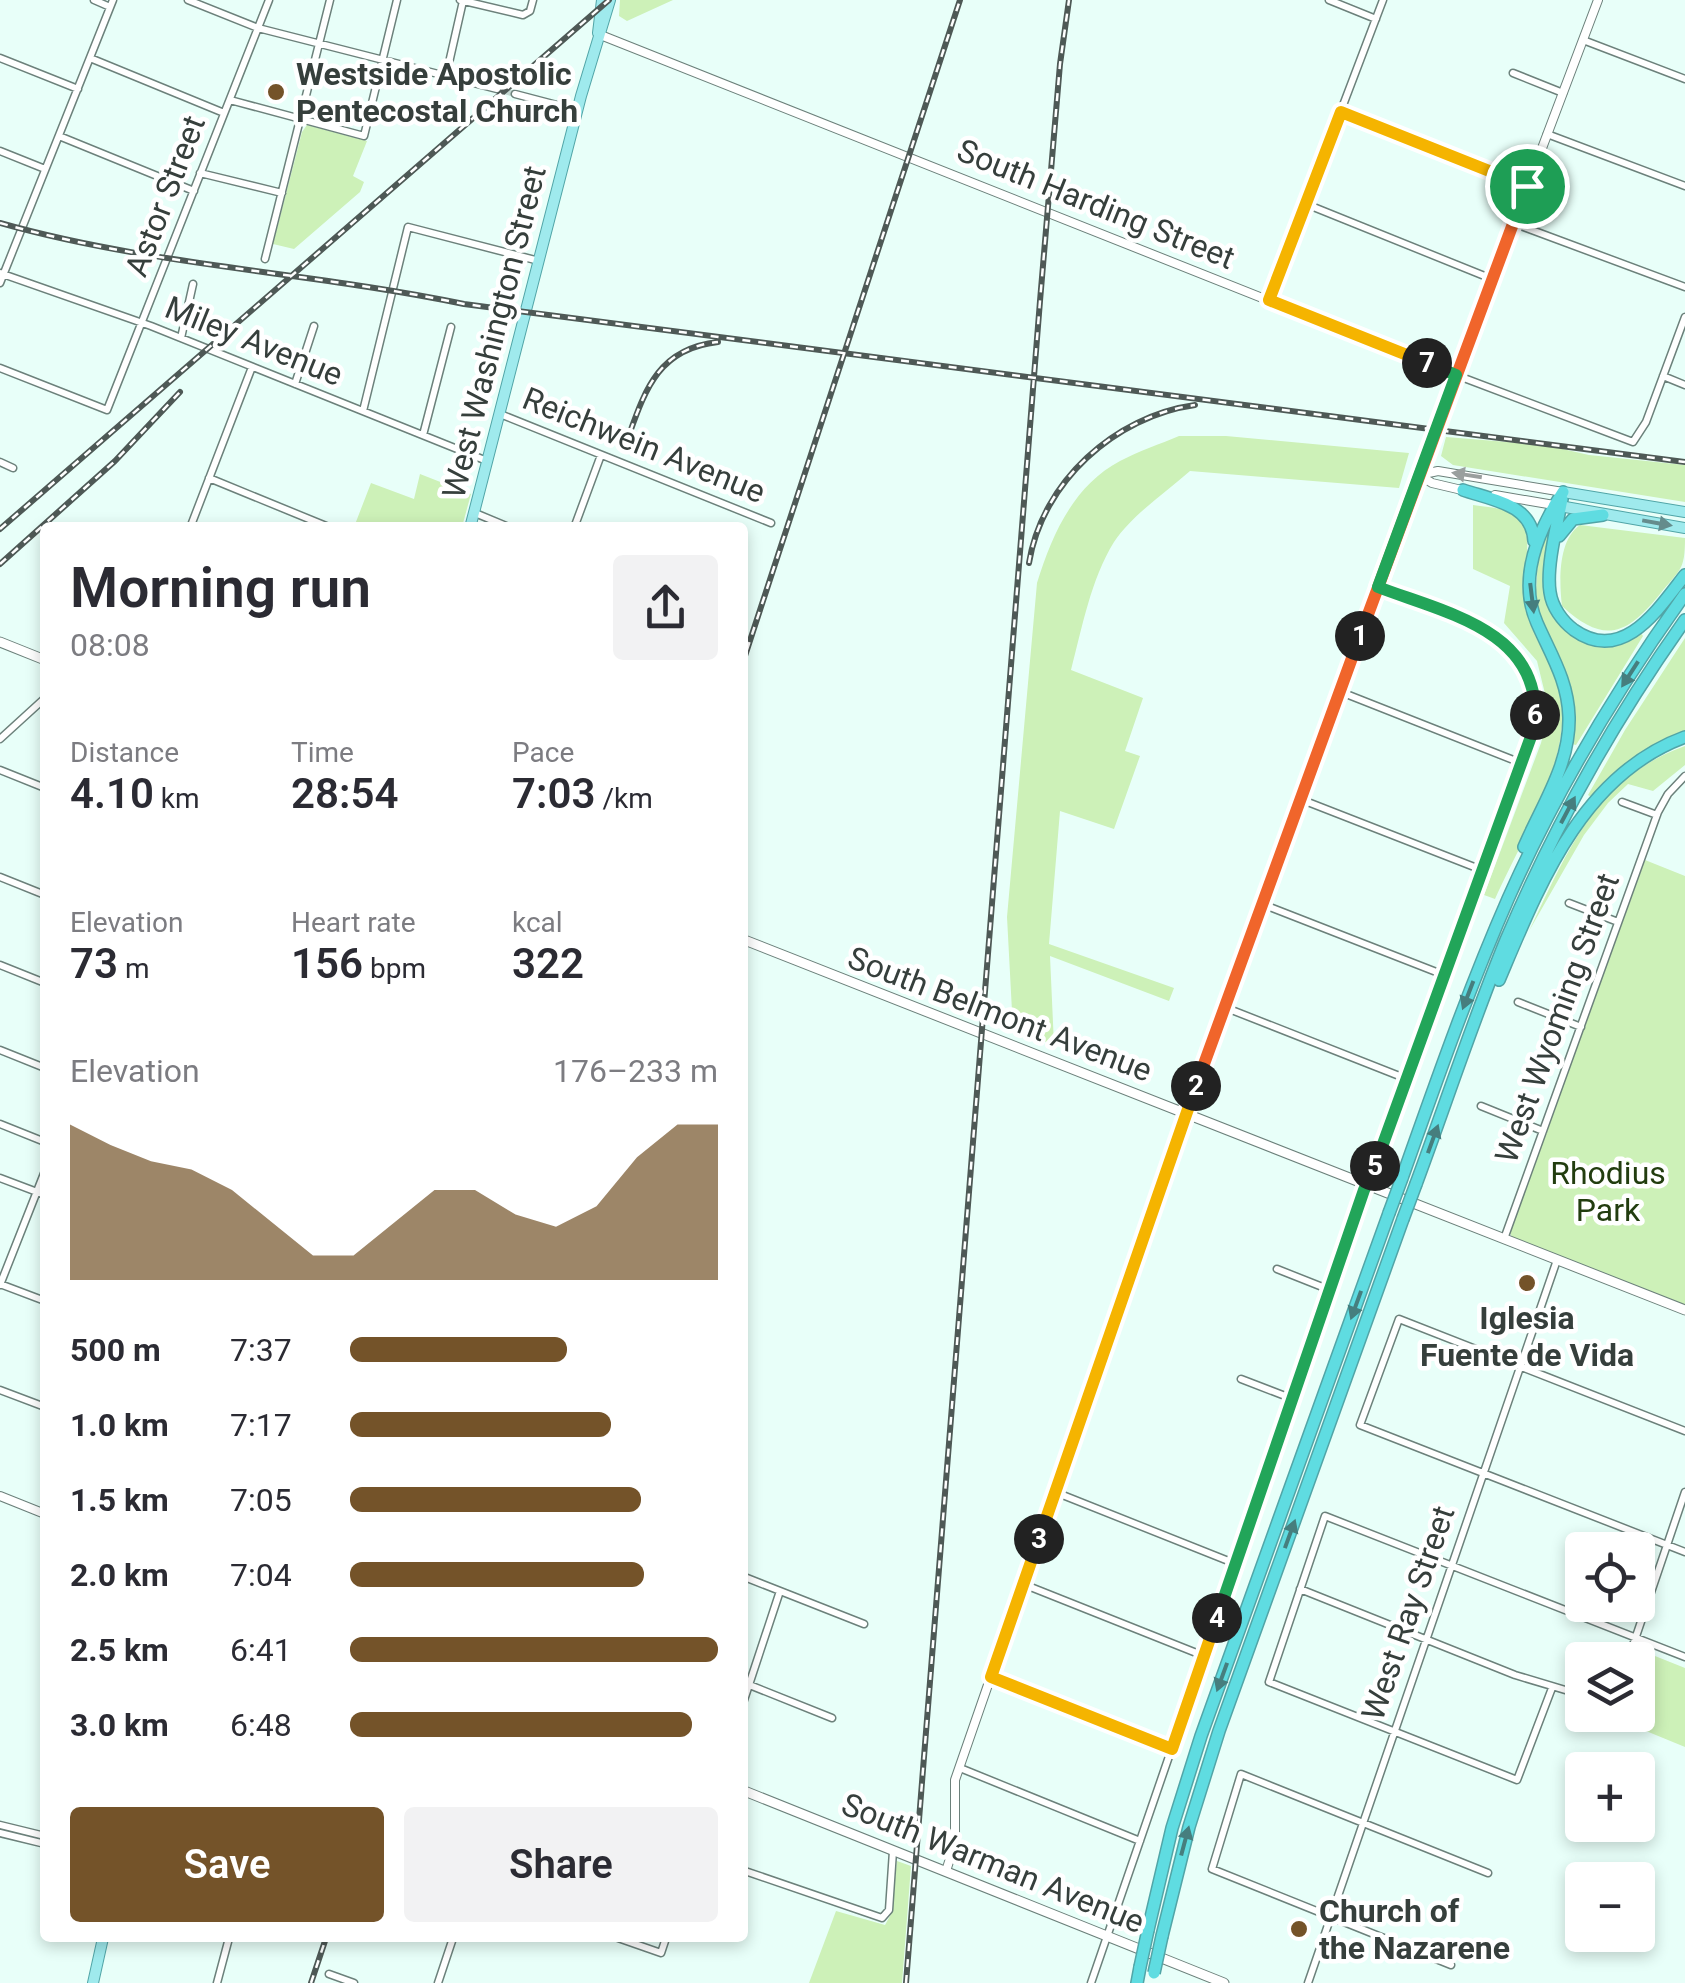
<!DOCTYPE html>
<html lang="en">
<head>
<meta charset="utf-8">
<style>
	:root { --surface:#fff; --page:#f2f2f3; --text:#2b2b33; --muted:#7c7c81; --accent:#745329 }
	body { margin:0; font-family:Roboto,sans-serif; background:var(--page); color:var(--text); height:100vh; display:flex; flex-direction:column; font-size:38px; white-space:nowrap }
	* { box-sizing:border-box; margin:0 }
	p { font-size:32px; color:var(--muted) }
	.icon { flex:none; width:55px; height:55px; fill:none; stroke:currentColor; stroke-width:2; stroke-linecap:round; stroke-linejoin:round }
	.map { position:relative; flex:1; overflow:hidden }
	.drawer { position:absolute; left:40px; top:522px; width:708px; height:1420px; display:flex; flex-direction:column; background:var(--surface); border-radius:10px; box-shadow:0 5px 15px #0003 }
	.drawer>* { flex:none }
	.controls { position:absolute; left:1565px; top:1532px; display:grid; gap:20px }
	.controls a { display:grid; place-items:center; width:90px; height:90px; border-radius:10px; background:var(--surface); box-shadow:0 5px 15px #0003; font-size:50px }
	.pin { position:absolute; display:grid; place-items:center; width:85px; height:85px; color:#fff; margin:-42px; border:5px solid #fff; border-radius:50%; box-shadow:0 2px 10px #0007 }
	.km { position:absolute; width:50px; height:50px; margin:-25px; border-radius:50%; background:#222; color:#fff; font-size:28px; line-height:50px; text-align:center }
	.round { display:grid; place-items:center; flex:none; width:105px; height:105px; border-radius:10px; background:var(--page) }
	.headline { display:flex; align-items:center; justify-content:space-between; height:170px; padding:0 30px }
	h1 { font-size:55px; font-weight:600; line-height:75px }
	.figures { display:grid; grid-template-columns:repeat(3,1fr); gap:15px; height:170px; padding:10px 30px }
	.figures div { display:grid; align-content:center }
	.figures b { font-size:42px; font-weight:600 }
	.figures small { font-size:28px; font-weight:400 }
	.figures p { font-size:28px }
	.chart { height:280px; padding:20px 30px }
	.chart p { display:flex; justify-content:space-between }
	.chart svg { width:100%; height:180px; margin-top:10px; fill:var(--accent); opacity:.7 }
	.button { display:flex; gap:20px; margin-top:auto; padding:20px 30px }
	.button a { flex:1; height:115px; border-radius:10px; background:var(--accent); color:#fff; font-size:40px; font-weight:600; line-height:115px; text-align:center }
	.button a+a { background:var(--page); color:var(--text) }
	ul { padding:0 30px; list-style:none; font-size:32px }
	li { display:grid; grid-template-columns:160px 120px 1fr; align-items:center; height:75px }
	li i { height:25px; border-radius:12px; background:var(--accent) }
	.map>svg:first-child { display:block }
	.green { fill:#cdf1b8 }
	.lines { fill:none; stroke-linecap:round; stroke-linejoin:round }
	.minor-tunnel { stroke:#c4d9d3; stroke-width:6; stroke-dasharray:6 3; stroke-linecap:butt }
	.minor-casing { stroke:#6c817b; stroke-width:9 }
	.tertiary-casing { stroke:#6c817b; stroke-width:10 }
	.secondary-casing { stroke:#6c817b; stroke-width:11 }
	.primary-casing { stroke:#51a5a7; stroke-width:12 }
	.motorway-casing { stroke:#51a5a7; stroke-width:14 }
	.minor { stroke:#fff; stroke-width:6 }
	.tertiary { stroke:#fff; stroke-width:8 }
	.secondary { stroke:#fff; stroke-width:9 }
	.primary { stroke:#9feaed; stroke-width:10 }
	.motorway { stroke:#5fdce1; stroke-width:11 }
	.rail-casing { stroke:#4e5956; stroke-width:6 }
	.rail { stroke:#fff; stroke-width:2.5; stroke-dasharray:8; stroke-linecap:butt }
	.motorway-bridge-casing { stroke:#51a5a7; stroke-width:14; stroke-linecap:butt }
	.motorway-bridge { stroke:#5fdce1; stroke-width:11 }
	.oneway { fill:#9a9f9e }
	.oneway2 { fill:#658c8c }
	.oneway3 { fill:#467e7e }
	.split-1-casing { stroke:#fff; stroke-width:20 }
	.split-2-casing { stroke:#fff; stroke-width:20 }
	.split-3-casing { stroke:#fff; stroke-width:20 }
	.split-4-casing { stroke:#fff; stroke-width:20 }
	.split-5-casing { stroke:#fff; stroke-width:20 }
	.split-6-casing { stroke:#fff; stroke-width:20 }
	.split-7-casing { stroke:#fff; stroke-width:20 }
	.split-8-casing { stroke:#fff; stroke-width:20 }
	.split-1 { stroke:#f0652b; stroke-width:12 }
	.split-2 { stroke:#f0652b; stroke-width:12 }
	.split-3 { stroke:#f5b400; stroke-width:12 }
	.split-4 { stroke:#f5b400; stroke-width:12 }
	.split-5 { stroke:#22a559; stroke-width:12 }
	.split-6 { stroke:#22a559; stroke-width:12 }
	.split-7 { stroke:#22a559; stroke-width:12 }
	.split-8 { stroke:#f5b400; stroke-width:12 }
	.poi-dot { fill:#745329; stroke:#fff; stroke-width:4 }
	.labels { text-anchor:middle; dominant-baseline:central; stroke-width:9; stroke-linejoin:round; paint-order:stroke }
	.poi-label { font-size:32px; font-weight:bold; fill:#363f3c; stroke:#fff; text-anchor:start }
	.street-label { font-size:32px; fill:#363f3c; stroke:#fff }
	.park-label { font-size:32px; fill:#223d0f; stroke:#fff }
</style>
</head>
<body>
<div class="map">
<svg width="1685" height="1983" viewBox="0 0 1685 1983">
	<rect width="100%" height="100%" fill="#e8fff9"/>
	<path class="green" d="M620,0h53l-46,21 -8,-5z
		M307,125l60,16 -14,35 11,6 -4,10 -66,57 -21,-5 29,-112z
		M1179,436h47l183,17 -10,35 -209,-17c-25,22 -58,44 -76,71 -23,37 -32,86 -43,128l72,28 -18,53 15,5 -26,73 -54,-18 -11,133 125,44 -5,13 -119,-45 4,89 -41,-15 -6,-113 30,-334c15,-48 36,-97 83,-122 19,-10 40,-17 59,-25z
		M1446,437l99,8 44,10 96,10v37l-232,-37 -12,-9z
		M420,474l51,20 -9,33h-108l17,-44 43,16z
		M1473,505c13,2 33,3 44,10 21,15 2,69 9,96 8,30 30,55 35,86 11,62 -41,146 -66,202l-11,-4 57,-152 8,-33 -12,-49 -33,-38 6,-37 -37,-17z
		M1548,522l4,3c-4,29 -20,77 9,99 7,6 20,9 29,13 19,9 33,11 51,-4l2,3 -67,109 -4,-1 -5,-65 -32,-73 3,-48z
		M1580,525l105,13c0,33 -5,31 -25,56 -33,41 -56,51 -98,12 -3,-25 -4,-66 18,-81z
		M1685,638v96c-38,16 -67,32 -94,63l-3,-2 37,-65z
		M1685,746v19l-32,26 -25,-7 -20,19 -24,32 -55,96c39,-80 66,-153 156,-185z
		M1645,860l40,16v431l-172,-68 -3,-6z
		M1635,1648l50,20v79l-73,-30 26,-2v-55h-7z
		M897,1861l14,5 -9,117h-93l27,-72 49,14 6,-11z"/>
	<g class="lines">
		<path class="minor-tunnel" d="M497,89l18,5"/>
		<defs>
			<path id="minor" d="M94,0l16,7
				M188,0l70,28 239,61
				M460,0l63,15 7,-4 3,-11
				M1329,0l47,19
				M1583,40l102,39
				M0,58l78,31
				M90,58l134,55
				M1513,73l50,20
				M446,76l17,-75
				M515,94l61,16
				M230,100l134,36 33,-136
				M1341,112l186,74
				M1547,134l138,52
				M59,136l135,55
				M0,151l45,18
				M200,173l82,20
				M1306,204l186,75
				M1513,223l172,64
				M265,259l65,-259
				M0,273l151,53 336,135
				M0,283l113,-283
				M1269,300l114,-300
				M181,338l12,-54
				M0,368l107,42 162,-410
				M1456,375l177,67 13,-20 39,-105
				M1663,376l22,9
				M295,384l19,-58
				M363,411l45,-184 131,34
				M500,414l271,109
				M423,435l28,-108
				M0,462l13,6
				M209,478l122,50
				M475,513l36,15
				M139,528h24
				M190,528l62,-161
				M574,528l27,-73
				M1341,692l180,71
				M0,739l45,-41
				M0,770l45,18
				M1300,799l182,71
				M1622,802l35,13
				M0,877l45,18
				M1569,903l49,19
				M1262,904l182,71
				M0,965l45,18
				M1518,1002l63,25
				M1224,1007l183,72
				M0,1050l45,18
				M1481,1106l62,25
				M0,1124l45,18
				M0,1178l45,17
				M1504,1239l154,-427 10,-18 17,-18
				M1277,1269l53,21
				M0,1284l45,17
				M0,1285l45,-114
				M1241,1379l52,20
				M0,1390l45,17
				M1685,1431l-286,-112 -39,106 325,127
				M1055,1492l181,72
				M742,1576l122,48
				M1023,1584l181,72
				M1300,1589l215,86 67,20
				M1628,1660l57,-168
				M991,1677l181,72
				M742,1682l90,36
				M1552,1688l-35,92 -248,-98 56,-166 360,141
				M742,1706l38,-115
				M960,1768l180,73
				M0,1825l45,11
				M0,1833l45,11
				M742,1870l140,48 7,-8 4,-59
				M618,1938l43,15 5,-15
				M1451,1965l-239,-96 29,-95 247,99
				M329,1974l25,9
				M217,1983l12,-45
				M438,1983l15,-45
				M1091,1983l273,-793 170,-463c16,-95 -89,-113 -156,-140
				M1308,1983l249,-723"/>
			<path id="tertiary" d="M598,34l858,341
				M1419,475l19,-4 125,21
				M1419,475l13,8 34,8
				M1495,495l59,10
				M0,1496l45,18
				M946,1871l9,-28v-63l231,-666 273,-746 139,-368"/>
			<path id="secondary" d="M0,642l45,18
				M742,939l943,371
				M742,1790l482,193"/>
			<path id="primary" d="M598,33l4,-33
				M1563,492l122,20
				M1554,505l131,23
				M470,528l111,-432 29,-96
				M93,1983l10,-45"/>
			<path id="motorway" d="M1463,490c29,10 69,14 71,51
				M1562,499c-5,26 -16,68 -12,93 2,15 12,29 24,38 49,35 85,-22 111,-55
				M1559,536l14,-17 30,-4
				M1524,847c18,-42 46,-82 45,-130 -1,-36 -18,-62 -32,-94 -20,-45 2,-94 26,-131
				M1499,980c40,-94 82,-205 186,-243
				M1402,1178c33,-93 66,-188 106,-279 48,-108 108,-209 177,-305
				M1416,1184c30,-81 57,-164 90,-244 48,-113 108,-220 179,-320
				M1148,1930l24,-102 29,-92 188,-523
				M1162,1936l27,-109 30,-96 184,-512
				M1137,1983l3,-16"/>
		</defs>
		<use href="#minor" class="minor-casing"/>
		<use href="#tertiary" class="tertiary-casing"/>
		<use href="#secondary" class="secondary-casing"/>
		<use href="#primary" class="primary-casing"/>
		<use href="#motorway" class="motorway-casing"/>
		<use href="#minor" class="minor"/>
		<use href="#tertiary" class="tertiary"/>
		<use href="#secondary" class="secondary"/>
		<use href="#primary" class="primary"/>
		<use href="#motorway" class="motorway"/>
		<defs>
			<path id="rail" d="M0,223c152,43 310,49 464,81l1221,158
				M625,446c19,-52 30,-97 93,-104
				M0,529l609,-529
				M1029,563c13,-81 86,-147 166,-158
				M0,564l115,-103 65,-69
				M742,665l218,-665
				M311,1983l15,-45
				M906,1983l134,-1682 20,-237 9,-64"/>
		</defs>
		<use href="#rail" class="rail-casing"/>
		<use href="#rail" class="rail"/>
		<defs>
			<path id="motorway-bridge" d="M1389,1213l13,-35
				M1403,1219l13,-35
				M1140,1967l8,-37
				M1154,1973l8,-37"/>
		</defs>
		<use href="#motorway-bridge" class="motorway-bridge-casing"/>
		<use href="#motorway-bridge" class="motorway-bridge"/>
	</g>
	<defs><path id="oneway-solid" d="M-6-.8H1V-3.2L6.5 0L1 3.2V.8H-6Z" transform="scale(2.5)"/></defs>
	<use class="oneway" href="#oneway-solid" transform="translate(1467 475) rotate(-171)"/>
	<use class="oneway2" href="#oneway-solid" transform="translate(1657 523) rotate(10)"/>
	<g class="oneway3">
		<use href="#oneway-solid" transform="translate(1532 598) rotate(83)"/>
		<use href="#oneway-solid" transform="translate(1630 674) rotate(123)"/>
		<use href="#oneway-solid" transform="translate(1568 810) rotate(-62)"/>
		<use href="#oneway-solid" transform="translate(1468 995) rotate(111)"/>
		<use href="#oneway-solid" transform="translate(1433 1139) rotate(-70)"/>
		<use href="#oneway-solid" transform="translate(1356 1305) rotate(110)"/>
		<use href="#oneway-solid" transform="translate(1290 1534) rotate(-70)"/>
		<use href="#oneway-solid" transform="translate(1222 1677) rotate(110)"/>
		<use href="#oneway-solid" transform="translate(1185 1841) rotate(-75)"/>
	</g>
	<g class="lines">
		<defs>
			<path id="split-1" d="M1360,636l167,-450"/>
			<path id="split-2" d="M1196,1086l164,-450"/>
			<path id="split-3" d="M1039,1539l157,-453"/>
			<path id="split-4" d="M1039,1539l-48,138 181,72 45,-131"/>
			<path id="split-5" d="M1217,1618l147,-428 11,-24"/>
			<path id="split-6" d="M1375,1166l158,-435 2,-16"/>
			<path id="split-7" d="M1427,363l29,12 -78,212c64,25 159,42 157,128"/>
			<path id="split-8" d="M1427,363l-158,-63 72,-188 186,74"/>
		</defs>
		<use href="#split-1" class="split-1-casing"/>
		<use href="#split-2" class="split-2-casing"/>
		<use href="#split-3" class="split-3-casing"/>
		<use href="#split-4" class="split-4-casing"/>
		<use href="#split-5" class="split-5-casing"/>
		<use href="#split-6" class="split-6-casing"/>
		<use href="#split-7" class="split-7-casing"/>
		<use href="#split-8" class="split-8-casing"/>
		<use href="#split-1" class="split-1"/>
		<use href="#split-2" class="split-2"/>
		<use href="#split-3" class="split-3"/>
		<use href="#split-4" class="split-4"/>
		<use href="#split-5" class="split-5"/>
		<use href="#split-6" class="split-6"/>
		<use href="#split-7" class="split-7"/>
		<use href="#split-8" class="split-8"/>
	</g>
	<g class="poi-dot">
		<circle cx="276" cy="92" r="10"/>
		<circle cx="1527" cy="1283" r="10"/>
		<circle cx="1299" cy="1929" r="10"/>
	</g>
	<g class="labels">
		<g class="poi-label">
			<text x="296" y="74">Westside Apostolic<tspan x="296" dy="37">Pentecostal Church</tspan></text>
			<text x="1527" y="1318" text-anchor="middle">Iglesia<tspan x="1527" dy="37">Fuente de Vida</tspan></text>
			<text x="1319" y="1911">Church of<tspan x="1319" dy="37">the Nazarene</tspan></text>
		</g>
		<g class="street-label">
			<text transform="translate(165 196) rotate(-69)">Astor Street</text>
			<text transform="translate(1096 204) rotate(22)">South Harding Street</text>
			<text transform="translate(494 332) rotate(-76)">West Washington Street</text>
			<text transform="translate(254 341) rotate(22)">Miley Avenue</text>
			<text transform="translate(644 445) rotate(22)">Reichwein Avenue</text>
			<text transform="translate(1000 1014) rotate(21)">South Belmont Avenue</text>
			<text transform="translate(1557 1018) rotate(-70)">West Wyoming Street</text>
			<text transform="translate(1408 1613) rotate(-71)">West Ray Street</text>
			<text transform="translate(993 1863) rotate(22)">South Warman Avenue</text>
		</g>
		<g class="park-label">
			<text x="1608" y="1173">Rhodius<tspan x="1608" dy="37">Park</tspan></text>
		</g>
	</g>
</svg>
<div class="controls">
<a><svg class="icon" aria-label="locate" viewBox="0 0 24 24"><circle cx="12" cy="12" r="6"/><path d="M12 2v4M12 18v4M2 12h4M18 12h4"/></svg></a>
<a><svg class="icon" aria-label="layers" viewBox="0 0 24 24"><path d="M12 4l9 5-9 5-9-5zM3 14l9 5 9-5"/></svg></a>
<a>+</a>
<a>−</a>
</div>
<div class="pin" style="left:1527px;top:186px;background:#1e9e55"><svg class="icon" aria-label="arrive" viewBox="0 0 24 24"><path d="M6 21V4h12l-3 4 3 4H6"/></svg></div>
<b class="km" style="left:1360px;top:636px">1</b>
<b class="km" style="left:1196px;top:1086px">2</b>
<b class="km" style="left:1039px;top:1539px">3</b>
<b class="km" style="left:1217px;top:1618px">4</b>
<b class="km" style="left:1375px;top:1166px">5</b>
<b class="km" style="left:1535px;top:715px">6</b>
<b class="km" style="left:1427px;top:363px">7</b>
<section class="drawer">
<div class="headline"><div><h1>Morning run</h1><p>08:08</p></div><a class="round"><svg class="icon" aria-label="share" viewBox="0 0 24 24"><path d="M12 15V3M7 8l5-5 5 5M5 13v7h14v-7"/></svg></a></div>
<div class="figures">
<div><p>Distance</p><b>4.10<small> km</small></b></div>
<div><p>Time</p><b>28:54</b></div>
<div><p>Pace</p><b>7:03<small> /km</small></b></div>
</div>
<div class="figures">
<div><p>Elevation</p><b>73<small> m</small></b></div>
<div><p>Heart rate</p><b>156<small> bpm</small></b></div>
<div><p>kcal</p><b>322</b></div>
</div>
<div class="chart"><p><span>Elevation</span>176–233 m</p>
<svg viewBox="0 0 160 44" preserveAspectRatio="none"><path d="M0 44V6L10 11L20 15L30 17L40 22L50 30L60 38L70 38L80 30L90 22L100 22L110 28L120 31L130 26L140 14L150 6L160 6V44z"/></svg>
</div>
<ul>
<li><b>500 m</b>7:37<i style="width:59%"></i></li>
<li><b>1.0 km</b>7:17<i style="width:71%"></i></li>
<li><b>1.5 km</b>7:05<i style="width:79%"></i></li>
<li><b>2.0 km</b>7:04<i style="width:80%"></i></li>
<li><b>2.5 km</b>6:41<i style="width:100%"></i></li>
<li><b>3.0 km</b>6:48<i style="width:93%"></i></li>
</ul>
<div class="button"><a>Save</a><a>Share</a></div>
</section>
</div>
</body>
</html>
